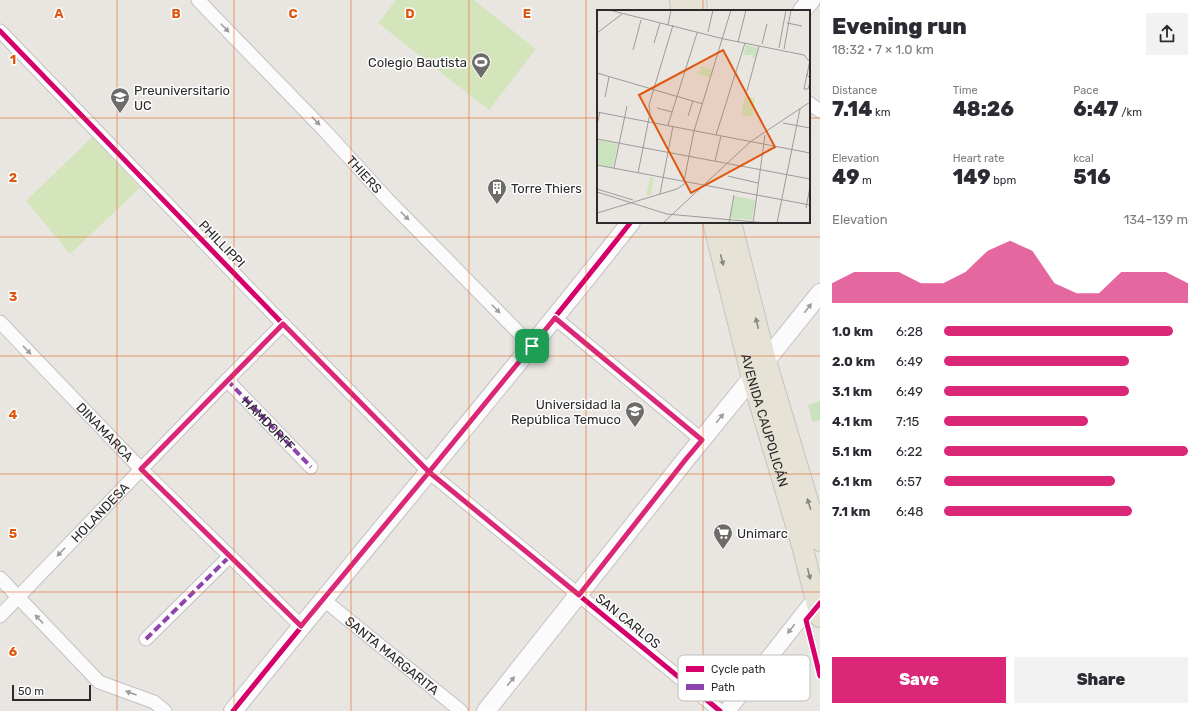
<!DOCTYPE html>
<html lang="en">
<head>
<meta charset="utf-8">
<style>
	:root { --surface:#fff; --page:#f2f2f3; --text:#2b2b33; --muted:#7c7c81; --accent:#db2777 }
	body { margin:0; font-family:Rubik,sans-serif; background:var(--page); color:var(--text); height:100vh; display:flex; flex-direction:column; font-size:15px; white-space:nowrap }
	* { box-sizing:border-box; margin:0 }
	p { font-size:13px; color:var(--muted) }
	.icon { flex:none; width:22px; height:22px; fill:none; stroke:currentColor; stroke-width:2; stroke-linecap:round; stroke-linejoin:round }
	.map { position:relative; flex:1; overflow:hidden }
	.side { display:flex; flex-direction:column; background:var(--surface); width:380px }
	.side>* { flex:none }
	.scale { position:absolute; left:12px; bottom:10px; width:79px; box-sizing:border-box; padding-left:4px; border:2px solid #2b2b2b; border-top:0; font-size:11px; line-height:14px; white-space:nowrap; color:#2b2b2b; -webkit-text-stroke:3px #fff; paint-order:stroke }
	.pin { position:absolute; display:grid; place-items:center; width:34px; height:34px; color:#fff; margin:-17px; border-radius:8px; box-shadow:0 2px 6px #0006 }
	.round { display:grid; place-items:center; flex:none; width:42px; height:42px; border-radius:0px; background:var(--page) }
	.head { display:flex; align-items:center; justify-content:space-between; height:68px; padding:0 12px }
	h1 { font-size:22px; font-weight:800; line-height:30px }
	.stats { display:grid; grid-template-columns:repeat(3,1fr); gap:6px; height:68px; padding:4px 12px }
	.stats div { display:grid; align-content:center }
	.stats b { font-size:20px; font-weight:800 }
	.stats small { font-size:11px; font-weight:400 }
	.stats p { font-size:11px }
	.chart { height:112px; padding:8px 12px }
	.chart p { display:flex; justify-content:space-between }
	.chart svg { width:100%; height:72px; margin-top:4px; fill:var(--accent); opacity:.7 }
	.action { display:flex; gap:8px; margin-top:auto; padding:8px 12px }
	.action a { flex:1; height:46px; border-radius:0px; background:var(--accent); color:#fff; font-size:16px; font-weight:800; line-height:46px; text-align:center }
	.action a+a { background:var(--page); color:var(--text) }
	ul { padding:0 12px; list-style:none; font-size:13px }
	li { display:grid; grid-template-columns:64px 48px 1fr; align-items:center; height:30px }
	li i { height:10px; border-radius:5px; background:var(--accent) }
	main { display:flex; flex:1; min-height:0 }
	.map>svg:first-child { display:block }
	.green { fill:#cbe2be }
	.pitch { fill:#d4e5bc }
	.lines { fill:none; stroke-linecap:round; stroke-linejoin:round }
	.minor-casing { stroke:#c3c2c2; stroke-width:15 }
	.tertiary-casing { stroke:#c3c2c2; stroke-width:18 }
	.secondary-casing { stroke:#c3c2c2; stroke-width:20 }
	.primary-casing { stroke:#c5c4c2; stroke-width:22 }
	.minor { stroke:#fcfbfb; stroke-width:13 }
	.tertiary { stroke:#fcfbfb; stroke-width:16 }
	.secondary { stroke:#fcfbfb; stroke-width:18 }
	.primary { stroke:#e6e3d6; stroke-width:20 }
	.quiet { stroke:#8e44ad; stroke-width:4; stroke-dasharray:8 4; stroke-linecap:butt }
	.cycleway-casing { stroke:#fff; stroke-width:8 }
	.cycleway { stroke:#d6006c; stroke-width:5 }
	.oneway { fill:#9e9d9d }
	.oneway2 { fill:#888780 }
	.route-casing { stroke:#fff; stroke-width:8 }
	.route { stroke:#db2777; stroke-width:5 }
	.grid { fill:none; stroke:#df570e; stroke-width:1; stroke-opacity:0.55 }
	.labels { text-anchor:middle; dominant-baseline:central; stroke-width:3; stroke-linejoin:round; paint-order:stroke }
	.poi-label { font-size:13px; fill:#2b2b2b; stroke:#fff; text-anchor:start }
	.street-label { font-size:13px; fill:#2b2b2b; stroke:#fff }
	.inset-road { fill:none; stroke:#9d9b99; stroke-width:1 }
	.view { fill:#df570e; fill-opacity:0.15; stroke:#df570e; stroke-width:2 }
	.inset-edge { fill:none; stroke:#2b2b2b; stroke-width:2 }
	.key { fill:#fff; stroke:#bfbfbf; stroke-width:1 }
	.key-label { font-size:11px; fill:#2b2b2b }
	.grid-label { font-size:13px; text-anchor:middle; font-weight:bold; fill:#df570e; stroke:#fff; stroke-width:3; stroke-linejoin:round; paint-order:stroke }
</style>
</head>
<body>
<main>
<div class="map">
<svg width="820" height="711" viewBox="0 0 820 711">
	<rect width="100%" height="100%" fill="#e9e6e2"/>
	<path class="green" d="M820,401v19l-8,2 -4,-17z"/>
	<path class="pitch" d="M396,0h78l62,49 -47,61 -111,-87z
		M92,137l48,51 -70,66 -44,-53z"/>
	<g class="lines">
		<defs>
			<g id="minor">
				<path id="s1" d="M198,0l127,131 62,68 145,147"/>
				<path d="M0,31l283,293 146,148 291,239"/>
				<path d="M809,103l11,8"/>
				<path d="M555,318l147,122"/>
				<path id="s2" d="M0,322l141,147 160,157"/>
				<path id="s3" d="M227,380l84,87"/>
				<path d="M0,578l99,104 55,20 11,9"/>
				<path id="s4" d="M324,600l137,111"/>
				<path id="s5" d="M0,616l227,-236 56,-56"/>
				<path d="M146,639l84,-83"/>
			</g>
			<path id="tertiary" d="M727,711l93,-118"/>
			<path id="secondary" d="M802,11l9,-11
				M233,711c132,-164 268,-324 398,-489
				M486,711l200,-252 66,-81 68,-85"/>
			<g id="primary">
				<path d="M680,0l1,11"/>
				<path d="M696,0l1,11"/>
				<path id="s6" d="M713,222l39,156 51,171 17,68"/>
				<path d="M731,222l35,139 54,180"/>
			</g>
		</defs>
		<use href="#minor" class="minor-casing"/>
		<use href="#tertiary" class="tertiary-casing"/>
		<use href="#secondary" class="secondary-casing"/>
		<use href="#primary" class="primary-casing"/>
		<use href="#minor" class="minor"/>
		<use href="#tertiary" class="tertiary"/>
		<use href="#secondary" class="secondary"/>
		<use href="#primary" class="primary"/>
		<path class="quiet" d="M227,380l84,87
			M146,639l84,-83"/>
		<defs>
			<path id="cycleway" d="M0,31l283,293 146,148 291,239
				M820,603l-14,17 14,56
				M233,711c132,-164 268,-324 398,-489"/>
		</defs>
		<use href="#cycleway" class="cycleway-casing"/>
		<use href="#cycleway" class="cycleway"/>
	</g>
	<defs><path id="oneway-solid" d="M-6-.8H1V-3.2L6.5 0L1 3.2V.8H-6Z"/></defs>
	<g class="oneway">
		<use href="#oneway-solid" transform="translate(225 28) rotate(46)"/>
		<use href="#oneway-solid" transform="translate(316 121) rotate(46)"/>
		<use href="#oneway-solid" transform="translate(405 216) rotate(45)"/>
		<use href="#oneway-solid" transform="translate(808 308) rotate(-52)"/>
		<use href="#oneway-solid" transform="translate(496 309) rotate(45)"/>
		<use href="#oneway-solid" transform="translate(27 350) rotate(46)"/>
		<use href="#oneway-solid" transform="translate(720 418) rotate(-51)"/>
		<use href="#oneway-solid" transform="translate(61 552) rotate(134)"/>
		<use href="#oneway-solid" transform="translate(39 619) rotate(-133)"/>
		<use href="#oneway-solid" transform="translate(791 629) rotate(128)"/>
		<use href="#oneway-solid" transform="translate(511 681) rotate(-51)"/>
		<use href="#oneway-solid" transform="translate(131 693) rotate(-160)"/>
	</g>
	<g class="oneway2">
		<use href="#oneway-solid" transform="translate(722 260) rotate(75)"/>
		<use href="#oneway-solid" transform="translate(757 323) rotate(-104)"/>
		<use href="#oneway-solid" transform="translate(809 504) rotate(-107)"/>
		<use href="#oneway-solid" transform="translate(809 574) rotate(76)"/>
	</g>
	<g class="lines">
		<defs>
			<path id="route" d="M532,346l-103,126 -146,-148 -142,145 160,157 128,-154 150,123 107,-136 16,-19 -147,-122 -23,28"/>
		</defs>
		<use href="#route" class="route-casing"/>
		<use href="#route" class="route"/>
	</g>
	<path class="grid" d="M117,0v711M234,0v711M351,0v711M469,0v711M586,0v711M703,0v11M0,118h598M809,118h11M703,222v489M0,237h820M0,356h820M0,474h820M0,592h820"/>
	<defs>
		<symbol id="stadium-pin" viewBox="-11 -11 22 30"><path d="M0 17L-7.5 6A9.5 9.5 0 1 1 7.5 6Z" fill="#6e6c6b" stroke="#fff"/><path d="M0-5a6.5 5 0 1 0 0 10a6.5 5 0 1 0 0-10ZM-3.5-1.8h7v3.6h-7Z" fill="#fff"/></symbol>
		<symbol id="school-pin" viewBox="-11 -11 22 30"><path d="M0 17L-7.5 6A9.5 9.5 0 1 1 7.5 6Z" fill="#6e6c6b" stroke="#fff"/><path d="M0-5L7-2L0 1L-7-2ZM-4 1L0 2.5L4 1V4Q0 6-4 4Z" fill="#fff"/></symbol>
		<symbol id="building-pin" viewBox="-11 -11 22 30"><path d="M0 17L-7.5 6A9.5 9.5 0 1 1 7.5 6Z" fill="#6e6c6b" stroke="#fff"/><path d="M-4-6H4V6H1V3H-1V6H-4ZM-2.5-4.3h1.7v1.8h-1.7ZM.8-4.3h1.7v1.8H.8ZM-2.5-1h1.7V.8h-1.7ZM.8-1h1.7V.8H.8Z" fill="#fff"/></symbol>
		<symbol id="university-pin" viewBox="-11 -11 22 30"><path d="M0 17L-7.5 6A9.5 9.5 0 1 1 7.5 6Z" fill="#6e6c6b" stroke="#fff"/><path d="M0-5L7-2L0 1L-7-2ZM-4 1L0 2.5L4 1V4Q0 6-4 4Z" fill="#fff"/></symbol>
		<symbol id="supermarket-pin" viewBox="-11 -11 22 30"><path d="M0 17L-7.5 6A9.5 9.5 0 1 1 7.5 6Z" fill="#6e6c6b" stroke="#fff"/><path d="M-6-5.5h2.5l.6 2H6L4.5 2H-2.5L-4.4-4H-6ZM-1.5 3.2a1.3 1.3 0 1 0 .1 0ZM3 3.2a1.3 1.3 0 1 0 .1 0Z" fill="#fff"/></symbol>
	</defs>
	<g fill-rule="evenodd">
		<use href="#stadium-pin" x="470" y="51" width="22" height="30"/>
		<use href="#school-pin" x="109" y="86" width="22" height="30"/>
		<use href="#building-pin" x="486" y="177" width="22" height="30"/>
		<use href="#university-pin" x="624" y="400" width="22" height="30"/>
		<use href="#supermarket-pin" x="712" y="522" width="22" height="30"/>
	</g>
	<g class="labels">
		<g class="poi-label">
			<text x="467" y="62" text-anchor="end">Colegio Bautista</text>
			<text x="134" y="90">Preuniversitario<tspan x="134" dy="15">UC</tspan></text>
			<text x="511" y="188">Torre Thiers</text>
			<text x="621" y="404" text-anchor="end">Universidad la<tspan x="621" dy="15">República Temuco</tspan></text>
			<text x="737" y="533">Unimarc</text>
		</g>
		<g class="street-label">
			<text stroke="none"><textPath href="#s1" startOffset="241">THIERS</textPath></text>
			<text transform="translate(222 244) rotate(46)">PHILLIPPI</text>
			<text stroke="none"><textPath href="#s6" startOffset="205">AVENIDA CAUPOLICÁN</textPath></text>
			<text stroke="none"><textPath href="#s3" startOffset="60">HAMDORFF</textPath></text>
			<text stroke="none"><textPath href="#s2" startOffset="152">DINAMARCA</textPath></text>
			<text stroke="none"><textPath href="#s5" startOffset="144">HOLANDESA</textPath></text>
			<text transform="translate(628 621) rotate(39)">SAN CARLOS</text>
			<text stroke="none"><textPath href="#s4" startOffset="88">SANTA MARGARITA</textPath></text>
		</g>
	</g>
	<g transform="translate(597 10)">
		<rect width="213" height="213" fill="#e9e6e2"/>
		<path d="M149,35l12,3 -4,11 -2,-1 1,-3h-10zM0,130l21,4 -5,23 -16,-2zM137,186l21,4 -3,20 -22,-2z" fill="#cbe2be"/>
		<path d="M104,56l12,4 -3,8 -12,-4zM148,86l10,2 -3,19 -11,-2zM53,167l4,1 -3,17h-5z" fill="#d4e5bc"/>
		<path class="inset-road" d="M12,0l115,29 80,16 5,6M190,13l15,3M71,15l3,-15M111,22l5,-22M0,23l25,-19M141,32l8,-32M57,33l6,-20M165,34l5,-20M182,38l7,-38M187,39l7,-39M36,40l8,-30M213,50l-3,15 3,3M0,63l106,31M210,64l-3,15h4l2,-7M150,81l12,-45M8,87l4,-20M60,98l15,4M0,102l213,41M91,106l5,-15M186,113l27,5M0,115l3,-13M71,115l29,-92M119,125l29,-92M0,129l213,40M118,151l6,-25M0,155l213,40M17,158l13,-62M41,163l12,-60 -1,-8 24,-80M131,166l30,7M87,171l10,-50 37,-121M0,179l36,11M0,182l70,22 99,9M63,184l13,-68M209,198l4,-21M0,203l80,-24 10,-7M66,213l87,-81 60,-40M132,213l5,-28M156,213l12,-88M180,213l23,-114"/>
		<path class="view" d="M126,40l52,97 -84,46 -52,-98z"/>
		<rect width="213" height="213" class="inset-edge"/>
	</g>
	<rect x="678" y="655" width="132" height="46" rx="6" class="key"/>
	<rect x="686" y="666" width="18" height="6" fill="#d6006c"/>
	<rect x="686" y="684" width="18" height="6" fill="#8e44ad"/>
	<g class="key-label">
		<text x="711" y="673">Cycle path</text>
		<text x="711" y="691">Path</text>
	</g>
	<g class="grid-label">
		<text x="59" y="18">A</text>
		<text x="176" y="18">B</text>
		<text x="293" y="18">C</text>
		<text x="410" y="18">D</text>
		<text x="527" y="18">E</text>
		<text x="13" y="64">1</text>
		<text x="13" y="182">2</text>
		<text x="13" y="301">3</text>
		<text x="13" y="419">4</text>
		<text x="13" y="538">5</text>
		<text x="13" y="656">6</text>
	</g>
</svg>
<div class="scale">50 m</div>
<div class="pin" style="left:532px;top:346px;background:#1e9e55"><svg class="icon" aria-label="arrive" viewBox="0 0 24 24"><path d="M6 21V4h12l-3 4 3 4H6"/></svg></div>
</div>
<section class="side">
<div class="head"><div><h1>Evening run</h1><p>18:32 · 7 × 1.0 km</p></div><a class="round"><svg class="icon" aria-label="share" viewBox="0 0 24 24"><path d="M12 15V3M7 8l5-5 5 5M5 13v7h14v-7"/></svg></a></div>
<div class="stats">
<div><p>Distance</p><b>7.14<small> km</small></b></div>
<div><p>Time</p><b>48:26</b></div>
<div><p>Pace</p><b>6:47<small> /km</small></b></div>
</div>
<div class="stats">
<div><p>Elevation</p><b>49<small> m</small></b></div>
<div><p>Heart rate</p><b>149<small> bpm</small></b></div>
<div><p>kcal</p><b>516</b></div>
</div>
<div class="chart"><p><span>Elevation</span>134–139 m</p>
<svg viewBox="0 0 160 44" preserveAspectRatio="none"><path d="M0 44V32L10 25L20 25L30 25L40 32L50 32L60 25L70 12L80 6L90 12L100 32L110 38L120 38L130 25L140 25L150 25L160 32V44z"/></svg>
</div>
<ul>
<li><b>1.0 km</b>6:28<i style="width:94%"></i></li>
<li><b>2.0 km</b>6:49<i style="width:76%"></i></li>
<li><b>3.1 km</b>6:49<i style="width:76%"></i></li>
<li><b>4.1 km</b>7:15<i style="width:59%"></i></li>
<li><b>5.1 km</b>6:22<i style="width:100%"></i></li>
<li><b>6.1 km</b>6:57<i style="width:70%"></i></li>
<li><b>7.1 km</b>6:48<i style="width:77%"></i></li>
</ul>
<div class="action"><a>Save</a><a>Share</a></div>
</section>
</main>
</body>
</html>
